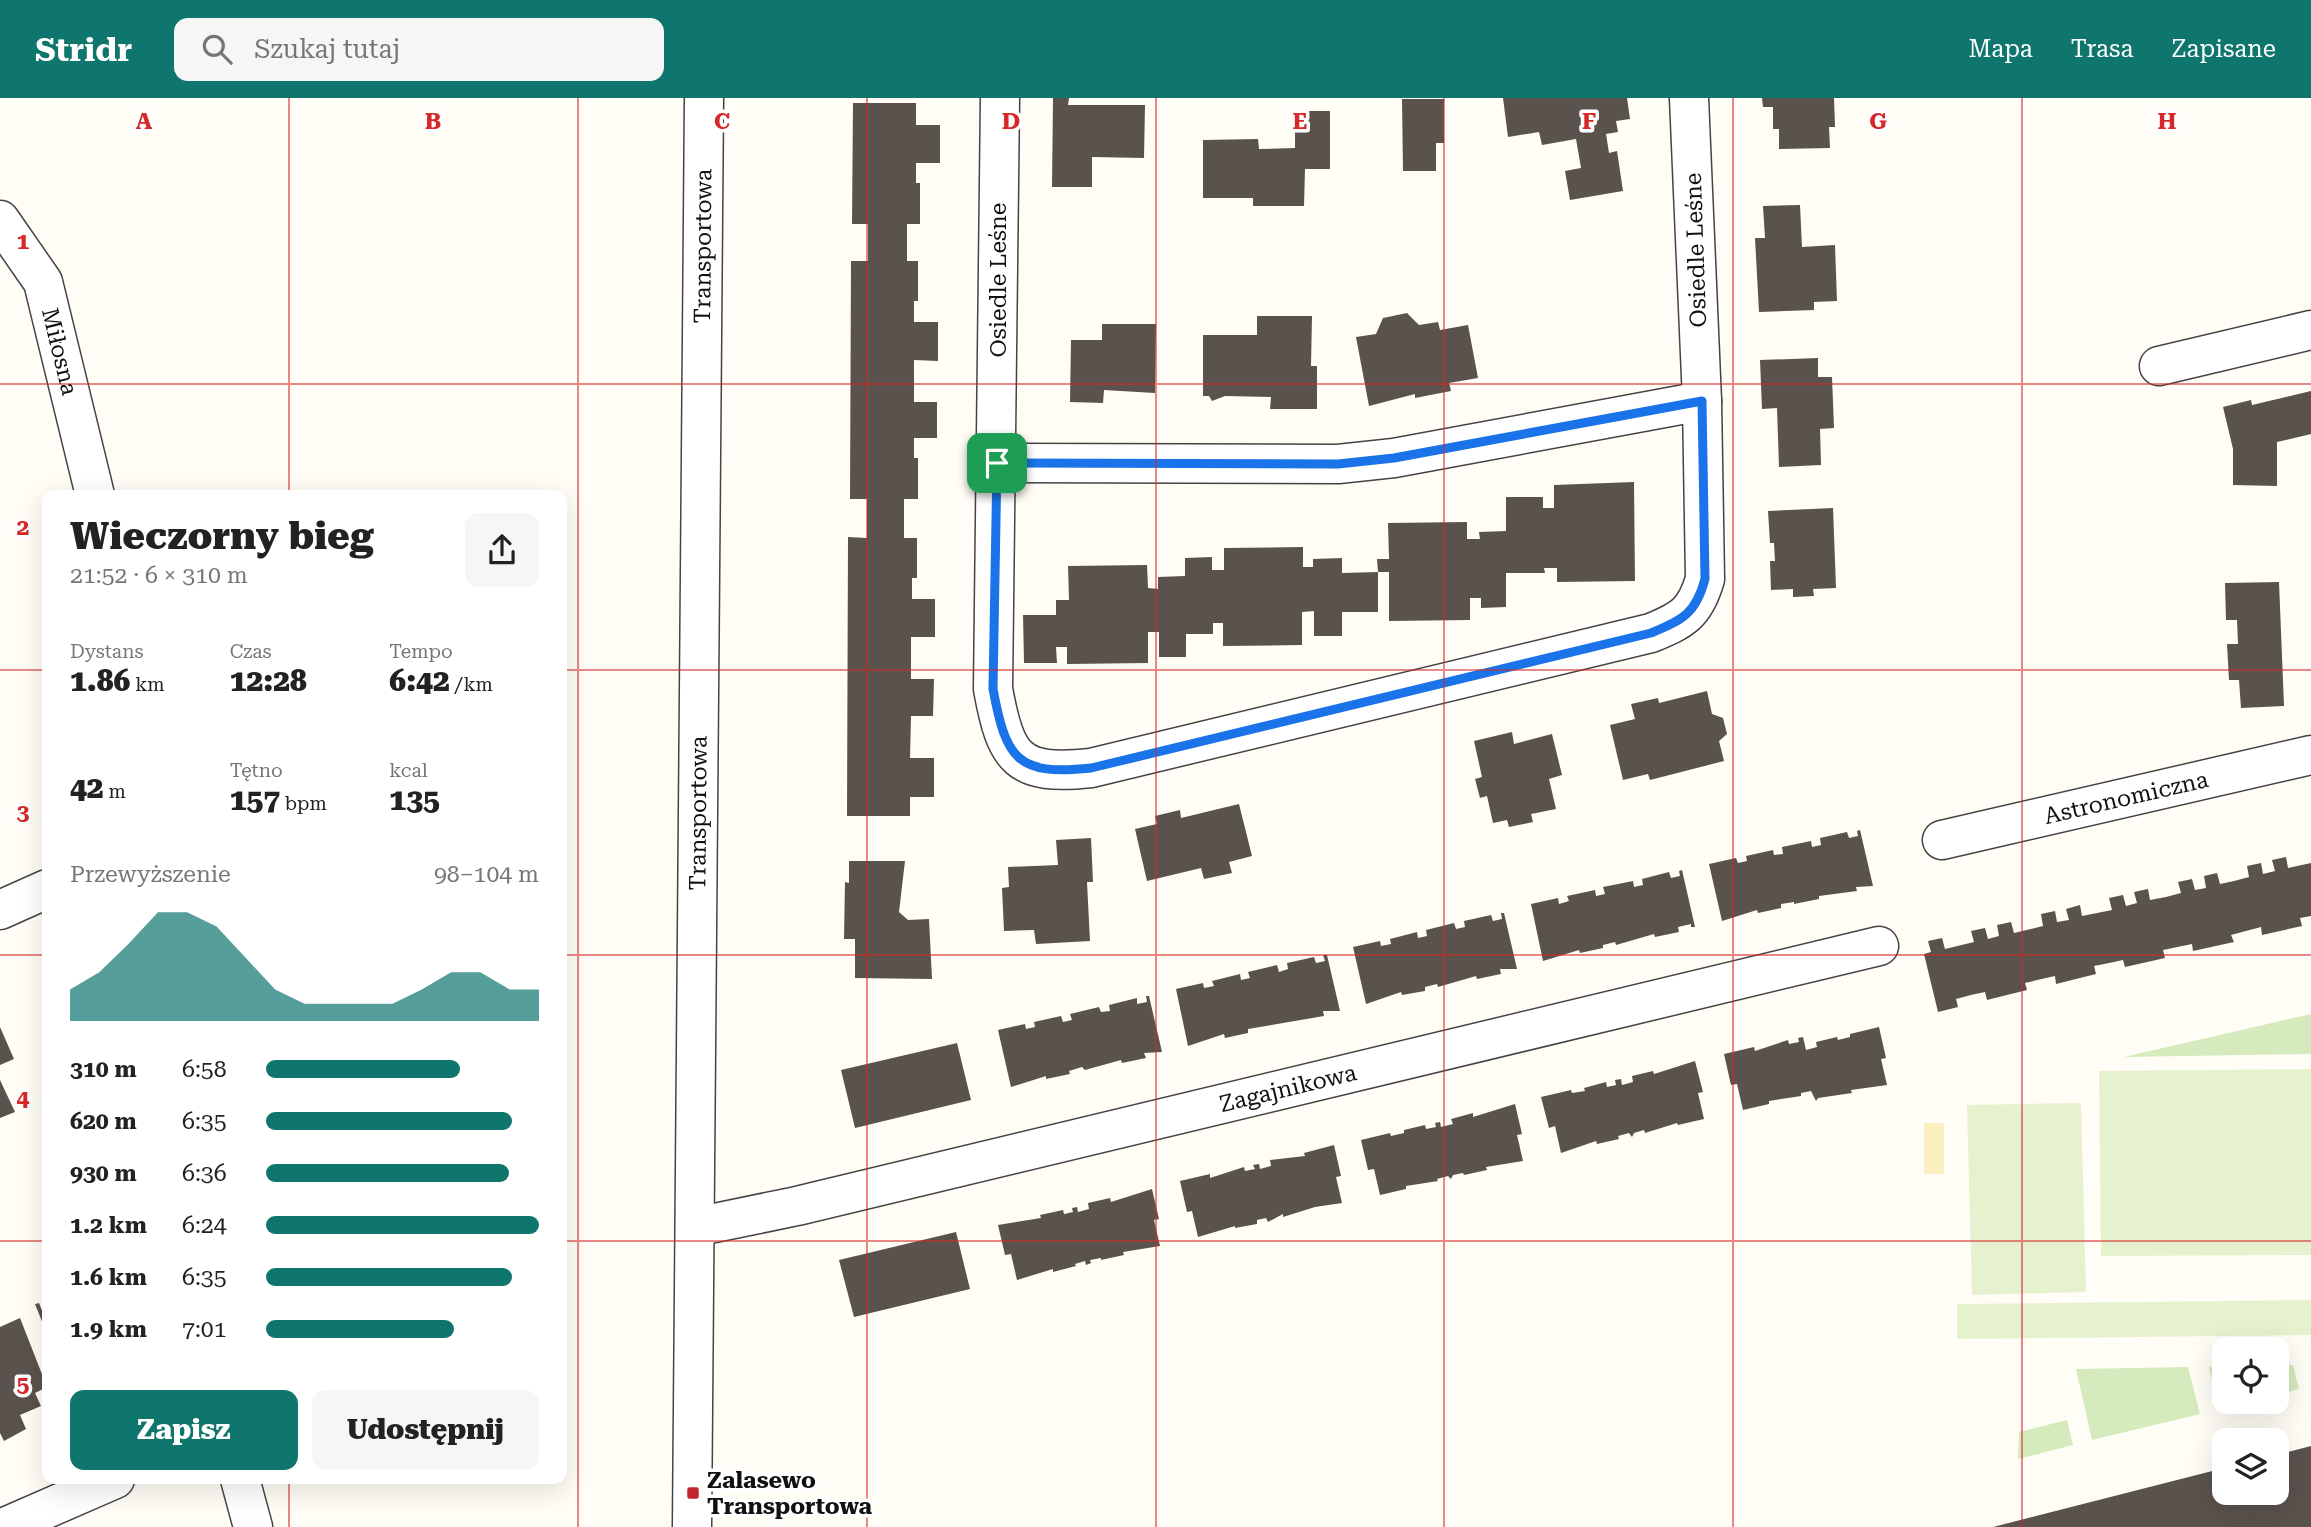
<!DOCTYPE html>
<html lang="pl">
<head>
<meta charset="utf-8">
<style>
	:root { --surface:#fff; --page:#f6f6f6; --text:#222; --muted:#767676; --accent:#0f766e }
	body { margin:0; font-family:"Roboto Serif",serif; background:var(--page); color:var(--text); height:100vh; display:flex; flex-direction:column; font-size:26px; white-space:nowrap }
	* { box-sizing:border-box; margin:0 }
	p { font-size:23px; color:var(--muted) }
	.icon { flex:none; width:38px; height:38px; fill:none; stroke:currentColor; stroke-width:2; stroke-linecap:round; stroke-linejoin:round }
	.map { position:relative; flex:1; overflow:hidden }
	.details { position:absolute; left:42px; top:392px; width:525px; height:994px; display:flex; flex-direction:column; background:var(--surface); border-radius:14px; box-shadow:0 7px 28px #0002 }
	.details>* { flex:none }
	.tools { position:absolute; left:2212px; top:1239px; display:grid; gap:14px }
	.tools a { display:grid; place-items:center; width:77px; height:77px; border-radius:14px; background:var(--surface); box-shadow:0 7px 28px #0002; font-size:35px }
	.pin { position:absolute; display:grid; place-items:center; width:60px; height:60px; color:#fff; margin:-30px; border-radius:14px; box-shadow:0 4px 10px #0006 }
	.round { display:grid; place-items:center; flex:none; width:74px; height:74px; border-radius:14px; background:var(--page) }
	.head { display:flex; align-items:center; justify-content:space-between; height:119px; padding:0 28px }
	h1 { font-size:38px; font-weight:800; line-height:52px }
	.metrics { display:grid; grid-template-columns:repeat(3,1fr); gap:10px; height:119px; padding:7px 28px }
	.metrics div { display:grid; align-content:center }
	.metrics b { font-size:30px; font-weight:800 }
	.metrics small { font-size:19px; font-weight:400 }
	.metrics p { font-size:19px }
	.chart { height:196px; padding:14px 28px }
	.chart p { display:flex; justify-content:space-between }
	.chart svg { width:100%; height:126px; margin-top:7px; fill:var(--accent); opacity:.7 }
	.cta { display:flex; gap:14px; margin-top:auto; padding:14px 28px }
	.cta a { flex:1; height:80px; border-radius:14px; background:var(--accent); color:#fff; font-size:28px; font-weight:800; line-height:80px; text-align:center }
	.cta a+a { background:var(--page); color:var(--text) }
	ul { padding:0 28px; list-style:none; font-size:23px }
	li { display:grid; grid-template-columns:112px 84px 1fr; align-items:center; height:52px }
	li i { height:18px; border-radius:9px; background:var(--accent) }
	header { display:flex; align-items:center; gap:42px; box-sizing:border-box; height:98px; padding:0 35px; background:var(--accent); color:#fff }
	header strong { font-size:33px }
	nav { display:flex; gap:38px; margin-inline-start:auto; font-size:24px }
	.search { width:490px; height:63px; background:var(--page); display:flex; align-items:center; gap:18px; box-sizing:border-box; padding:0 24px; border-radius:14px; color:var(--muted); font-size:26px }
	.map>svg:first-child { display:block }
	.green { fill:#d5ebbd }
	.sand { fill:#fbeec1 }
	.pitch { fill:#e6f2cf }
	.building { fill:#5a524d }
	.lines { fill:none; stroke-linecap:round; stroke-linejoin:round }
	.minor-casing { stroke:#444; stroke-width:41 }
	.minor { stroke:#fff; stroke-width:38 }
	.route-casing { stroke:#fff; stroke-width:14 }
	.route { stroke:#1a73e8; stroke-width:9 }
	.grid { fill:none; stroke:#d62828; stroke-width:2; stroke-opacity:0.55 }
	.poi-dot { fill:#c4262e; stroke:#fff; stroke-width:2.5 }
	.labels { text-anchor:middle; dominant-baseline:central; stroke-width:7; stroke-linejoin:round; paint-order:stroke }
	.street-label { font-size:23px; fill:#111; stroke:#fff }
	.poi-label { font-size:23px; font-weight:bold; fill:#111; stroke:#fff; text-anchor:start }
	.grid-label { font-size:23px; text-anchor:middle; font-weight:bold; fill:#d62828; stroke:#fff; stroke-width:7; stroke-linejoin:round; paint-order:stroke }
</style>
</head>
<body>
<header>
<strong>Stridr</strong>
<div class="search"><svg class="icon" aria-label="search" viewBox="0 0 24 24"><circle cx="10" cy="10" r="6"/><path d="M15 15l6 6"/></svg>Szukaj tutaj</div>
<nav><a>Mapa</a><a>Trasa</a><a>Zapisane</a></nav>
</header>
<div class="map">
<svg width="2311" height="1429" viewBox="0 0 2311 1429">
	<rect width="100%" height="100%" fill="#fffdf5"/>
	<path class="green" d="M2311,916v40l-187,3z
		M2277,1267h16l6,24 -22,6z
		M2224,1268v36h24l-29,7 -10,-42z
		M2188,1269l12,47 -108,26 -16,-71z
		M2067,1322l6,25 -55,14 1,-27z"/>
	<path class="sand" d="M1924,1025h20v51h-20z"/>
	<path class="pitch" d="M2311,971v186l-210,1 -2,-185z
		M2081,1005l5,189 -114,3 -5,-190z
		M2311,1202v35l-354,4v-35z"/>
	<path class="building" d="M1053,0h16l-1,7h77l-1,53 -52,-1v30h-40z
		M1503,0h124l3,21 -14,2 2,11 -12,2 3,19 8,-2 6,40 -53,9 -5,-29 16,-3 -5,-29 -34,6 -3,-13 -31,5z
		M1762,0h72l1,29h-6l1,21 -51,1v-20h-6v-22h-10z
		M1402,1h42v44h-8v28h-33z
		M853,5h63v22h24v38h-24v20h4v41h-13v37h11v40h-4v21h24v39l-24,-1v42h23v36h-23v20h4v41h-14v39h13v40h-5v21h23v38h-24v42h23l-1,37h-22l-1,42h24v39h-24v19h-63l1,-279 19,1v-39h-17l1,-238h17v-37h-16z
		M1295,13h35v58h-25l-1,37h-51v-8h-50v-58l55,-1 1,10 36,-1z
		M1800,107l2,42 33,-2 2,56 -23,1v8l-55,2 -4,-74h10l-2,-32z
		M1407,215l12,12 19,-3 2,8 28,-5 10,53 -29,5 2,8 -36,7v-4l-46,12 -13,-69 20,-3 7,-16z
		M1257,218h55l-1,50h6v43h-47l1,-12 -46,-1 -13,5 -3,-5h-6v-61h54z
		M1102,226h54l-1,69 -51,-3 -1,13 -33,-1 1,-62h31z
		M1818,260v19h14l2,51 -14,1 1,36 -42,2 -2,-59 -15,1 -2,-49z
		M2311,293v43l-34,8v44l-44,-1v-36l-10,-42 28,-7 1,5z
		M1634,384l1,99 -78,1v-14h-13l1,5h-39v34l-25,1v-10h-11v22l-81,1v-49h-11l-1,-13h12l-1,-36 79,-1v17h13l-1,-7 27,-1v-34h37v11h11v-23z
		M1833,410l3,80 -23,1 1,7 -21,1v-8l-22,1 -1,-29h5l-1,-18h-4l-2,-32z
		M1303,449v20h10v-8l29,-1v15l36,-1v40h-36v24h-28v-25l-12,1v33l-79,1v-23h-10v11h-27v23h-27v-25h-11v31l-81,1v-17h-11l1,16h-33l-1,-48h33v-15h13l-1,-34 79,-1 1,23 10,1v-12l27,-1v-18l27,-1v13h12v-22z
		M2279,484l5,124 -43,2 -2,-28h-10l-2,-36h11l-1,-24h-11l-1,-37z
		M1707,593l5,23 11,4 4,16 -8,7 5,20 -74,19 -2,-6 -25,6 -13,-55 25,-6 -4,-15 27,-6 1,5z
		M1512,634l2,12 38,-10 10,41 -13,4 7,30 -25,5 2,8 -24,5 -2,-7 -14,3 -6,-27 -7,2 -5,-19 7,-2 -8,-36z
		M1239,706l13,52 -23,6 3,11 -28,6 -3,-11 -54,13 -12,-52 22,-5 -2,-8 25,-6 1,8z
		M1860,732l13,56 -17,1 1,4 -38,5v3l-25,5v-2l-13,2v4l-23,5 -1,-3 -35,11 -13,-57 27,-6 2,5 9,-2 -1,-5 27,-6 1,5 9,-1 -1,-7 29,-6 1,6 9,-2 -1,-7 27,-6 2,6 9,-2 -1,-5z
		M1091,740l2,44h-6l3,59 -54,3 -2,-14 -30,1 -2,-43 7,-1 -1,-20 50,-2 -2,-25z
		M2286,759l2,11 23,-5v53l-11,2 2,8 -40,9 -1,-8 -30,8 3,7 -41,9 -1,-7 -29,6 2,8 -40,9 -2,-7 -14,3 -15,3 2,8 -40,10 -1,-8 -30,7 2,7 -40,10 -2,-8 -14,3 -15,4 2,8 -20,5 -14,-58 7,-2 -3,-11 14,-3 3,11 29,-7 -3,-11 14,-3 3,11 11,-3 -2,-11 14,-3 3,11 29,-7 -2,-12 14,-3 2,11 12,-2 -3,-11 14,-4 2,11 30,-6 -3,-12 14,-3 3,11 11,-3 -3,-11 14,-3 2,11 16,-3 15,-4 -3,-11 14,-3 3,11 11,-2 -2,-12 13,-3 3,11 14,-3 15,-4 -2,-11 14,-3 2,11 12,-3 -3,-11z
		M849,763h56l-6,51 9,8 21,-1 3,60 -77,-1v-39h-11l1,-57 4,1z
		M1682,772l13,57h-4v-3l-13,3 1,5 -24,5 -1,-3 -38,11 -1,-3 -12,3v3l-23,5 -1,-3 -36,11 -12,-57 27,-6 1,6 10,-3 -2,-5 28,-6 1,6 9,-2 -2,-7 30,-6 1,6 9,-2 -1,-6 27,-7 2,6 9,-2 -1,-5z
		M1501,815h3l13,56h-17l1,5 -24,5 -1,-3 -38,11 -1,-3 -12,3v4l-23,4 -1,-3 -35,12 -13,-57 27,-6 1,5 10,-2 -1,-5 27,-7 1,6 9,-2 -1,-6 28,-7 2,6 9,-2 -1,-6 27,-6 2,6 9,-2z
		M1323,857h4l13,56h-17l1,5 -76,13v4l-23,5 -1,-4 -36,12 -12,-57 27,-6 1,5 10,-2 -2,-5 28,-7 1,6 9,-2 -2,-6 29,-7 2,7 9,-3 -1,-6 27,-6 2,6 9,-2z
		M1146,898h3l13,56 -18,1 2,5 -24,5 -1,-3 -36,10 -3,-3 -13,4 1,3 -24,5v-3l-35,11 -13,-57 27,-6 1,5 9,-2 -1,-5 27,-6 2,6 9,-2 -2,-6 29,-7 2,5 9,-1 -1,-6 28,-7v6l10,-2z
		M0,929l14,32 -14,6z
		M1879,929l7,31 -5,1 6,26 -36,5 1,3 -34,5 -2,3 -5,-10 -10,2v3l-32,5v3l-26,6 -6,-26 -6,1 -7,-31 30,-7 1,4 33,-11 1,4 10,-2 -1,-4 5,-1 3,13 11,-3 -1,-5 21,-5 1,3 12,-3v-3z
		M957,945l14,57 -116,28 -14,-58z
		M1695,963l8,31 -5,1 6,26 -26,6 -1,-2 -32,10 -1,-3 -10,3 -2,4 -3,-4 -11,3 1,3 -22,5 -1,-3 -35,12 -6,-27 -6,2 -8,-31 30,-7 1,3 13,-2 -1,-3 22,-6 1,5 9,-2 -1,-5 6,-1 1,6 11,-3 -1,-6 21,-5 1,3z
		M0,982l15,32 -15,6z
		M1515,1006l7,30 -5,1 6,26 -37,6 1,3 -23,5 -1,-2 -10,2 -2,4 -3,-3 -11,3 1,2 -32,5v3l-26,6 -6,-26 -6,1 -7,-30 29,-7 1,3 13,-3v-3l21,-5 1,4 10,-2 -1,-4 5,-1 1,5 12,-3 -2,-5 22,-6v4z
		M1334,1047l7,31 -5,1 6,26 -27,4 -32,10v-3l-15,8 -2,-4 -9,2v4l-22,4v-2l-37,11 -6,-26 -5,1 -7,-31 30,-7v4l34,-11 1,4 10,-2 -2,-4 6,-1 1,5 11,-3 -1,-6 35,-4 -1,-3z
		M1152,1091l7,30 -5,1 6,26 -37,6 1,3 -23,5v-2l-11,2 1,3 -5,2 -1,-4 -10,3 1,2 -23,6v-3l-36,11 -6,-26 -6,1 -7,-30 43,-7 -1,-3 23,-5 1,4 9,-2 -1,-4 5,-1 1,5 11,-3 -1,-6 22,-5 1,4z
		M956,1134l14,57 -116,28 -15,-57z
		M39,1205l4,10 4,-2v23l-12,-30z
		M20,1220l27,69 -12,6 6,13 -21,9 6,14 -22,12 -4,-8v-106z
		M2311,1348v81h-318l231,-59v25h53v-38z"/>
	<g class="lines">
		<defs>
			<g id="minor">
				<path d="M1000,0l-7,591c13,70 24,87 98,79l560,-135c32,-13 44,-20 54,-54l-3,-178 -13,-303"/>
				<path id="s1" d="M0,122l43,62 52,213"/>
				<path d="M2159,268l152,-36"/>
				<path d="M997,365l341,1 56,-6 308,-57"/>
				<path id="s2" d="M1942,742l369,-85"/>
				<path d="M0,812l47,-21"/>
				<path id="s3" d="M695,1129l102,-21 1082,-260"/>
				<path d="M240,1381l13,48"/>
				<path d="M5,1429l110,-48"/>
				<path id="s4" d="M692,1429l12,-1429"/>
			</g>
		</defs>
		<use href="#minor" class="minor-casing"/>
		<use href="#minor" class="minor"/>
	</g>
	<g class="lines">
		<defs>
			<path id="route" d="M1702,303l3,178c-9,34 -22,41 -54,54l-560,135c-74,8 -85,-9 -98,-79l4,-226 341,1 56,-6z"/>
		</defs>
		<use href="#route" class="route-casing"/>
		<use href="#route" class="route"/>
	</g>
	<path class="grid" d="M289,0v397M578,0v1429M867,0v1429M1156,0v1429M1444,0v1429M1733,0v1429M2022,0v1429M0,286h2311M0,572h47M562,572h1749M0,857h47M562,857h1749M0,1143h47M562,1143h1749M289,1381v48"/>
	<rect class="poi-dot" x="686" y="1388" width="14" height="14" rx="3.5"/>
	<g class="labels">
		<g class="street-label">
			<text stroke="none"><textPath href="#s4" startOffset="1281">Transportowa</textPath></text>
			<text transform="translate(1696 152) rotate(-92)">Osiedle Leśne</text>
			<text transform="translate(998 182) rotate(-90)">Osiedle Leśne</text>
			<text stroke="none"><textPath href="#s1" startOffset="147">Miłosna</textPath></text>
			<text stroke="none"><textPath href="#s2" startOffset="189">Astronomiczna</textPath></text>
			<text stroke="none"><textPath href="#s4" startOffset="714">Transportowa</textPath></text>
			<text stroke="none"><textPath href="#s3" startOffset="609">Zagajnikowa</textPath></text>
		</g>
		<g class="poi-label">
			<text x="707" y="1382">Zalasewo<tspan x="707" dy="26">Transportowa</tspan></text>
		</g>
	</g>
	<g class="grid-label">
		<text x="144" y="31">A</text>
		<text x="433" y="31">B</text>
		<text x="722" y="31">C</text>
		<text x="1011" y="31">D</text>
		<text x="1300" y="31">E</text>
		<text x="1589" y="31">F</text>
		<text x="1878" y="31">G</text>
		<text x="2167" y="31">H</text>
		<text x="23" y="151">1</text>
		<text x="23" y="437">2</text>
		<text x="23" y="722">3</text>
		<text x="23" y="1008">4</text>
		<text x="23" y="1294">5</text>
	</g>
</svg>
<div class="tools">
<a><svg class="icon" aria-label="locate" viewBox="0 0 24 24"><circle cx="12" cy="12" r="6"/><path d="M12 2v4M12 18v4M2 12h4M18 12h4"/></svg></a>
<a><svg class="icon" aria-label="layers" viewBox="0 0 24 24"><path d="M12 4l9 5-9 5-9-5zM3 14l9 5 9-5"/></svg></a>
</div>
<div class="pin" style="left:997px;top:365px;background:#1e9e55"><svg class="icon" aria-label="arrive" viewBox="0 0 24 24"><path d="M6 21V4h12l-3 4 3 4H6"/></svg></div>
<section class="details">
<div class="head"><div><h1>Wieczorny bieg</h1><p>21:52 · 6 × 310 m</p></div><a class="round"><svg class="icon" aria-label="share" viewBox="0 0 24 24"><path d="M12 15V3M7 8l5-5 5 5M5 13v7h14v-7"/></svg></a></div>
<div class="metrics">
<div><p>Dystans</p><b>1.86<small> km</small></b></div>
<div><p>Czas</p><b>12:28</b></div>
<div><p>Tempo</p><b>6:42<small> /km</small></b></div>
</div>
<div class="metrics">
<div><b>42<small> m</small></b></div>
<div><p>Tętno</p><b>157<small> bpm</small></b></div>
<div><p>kcal</p><b>135</b></div>
</div>
<div class="chart"><p><span>Przewyższenie</span>98–104 m</p>
<svg viewBox="0 0 160 44" preserveAspectRatio="none"><path d="M0 44V33L10 27L20 17L30 6L40 6L50 11L60 22L70 33L80 38L90 38L100 38L110 38L120 33L130 27L140 27L150 33L160 33V44z"/></svg>
</div>
<ul>
<li><b>310 m</b>6:58<i style="width:71%"></i></li>
<li><b>620 m</b>6:35<i style="width:90%"></i></li>
<li><b>930 m</b>6:36<i style="width:89%"></i></li>
<li><b>1.2 km</b>6:24<i style="width:100%"></i></li>
<li><b>1.6 km</b>6:35<i style="width:90%"></i></li>
<li><b>1.9 km</b>7:01<i style="width:69%"></i></li>
</ul>
<div class="cta"><a>Zapisz</a><a>Udostępnij</a></div>
</section>
</div>
</body>
</html>
